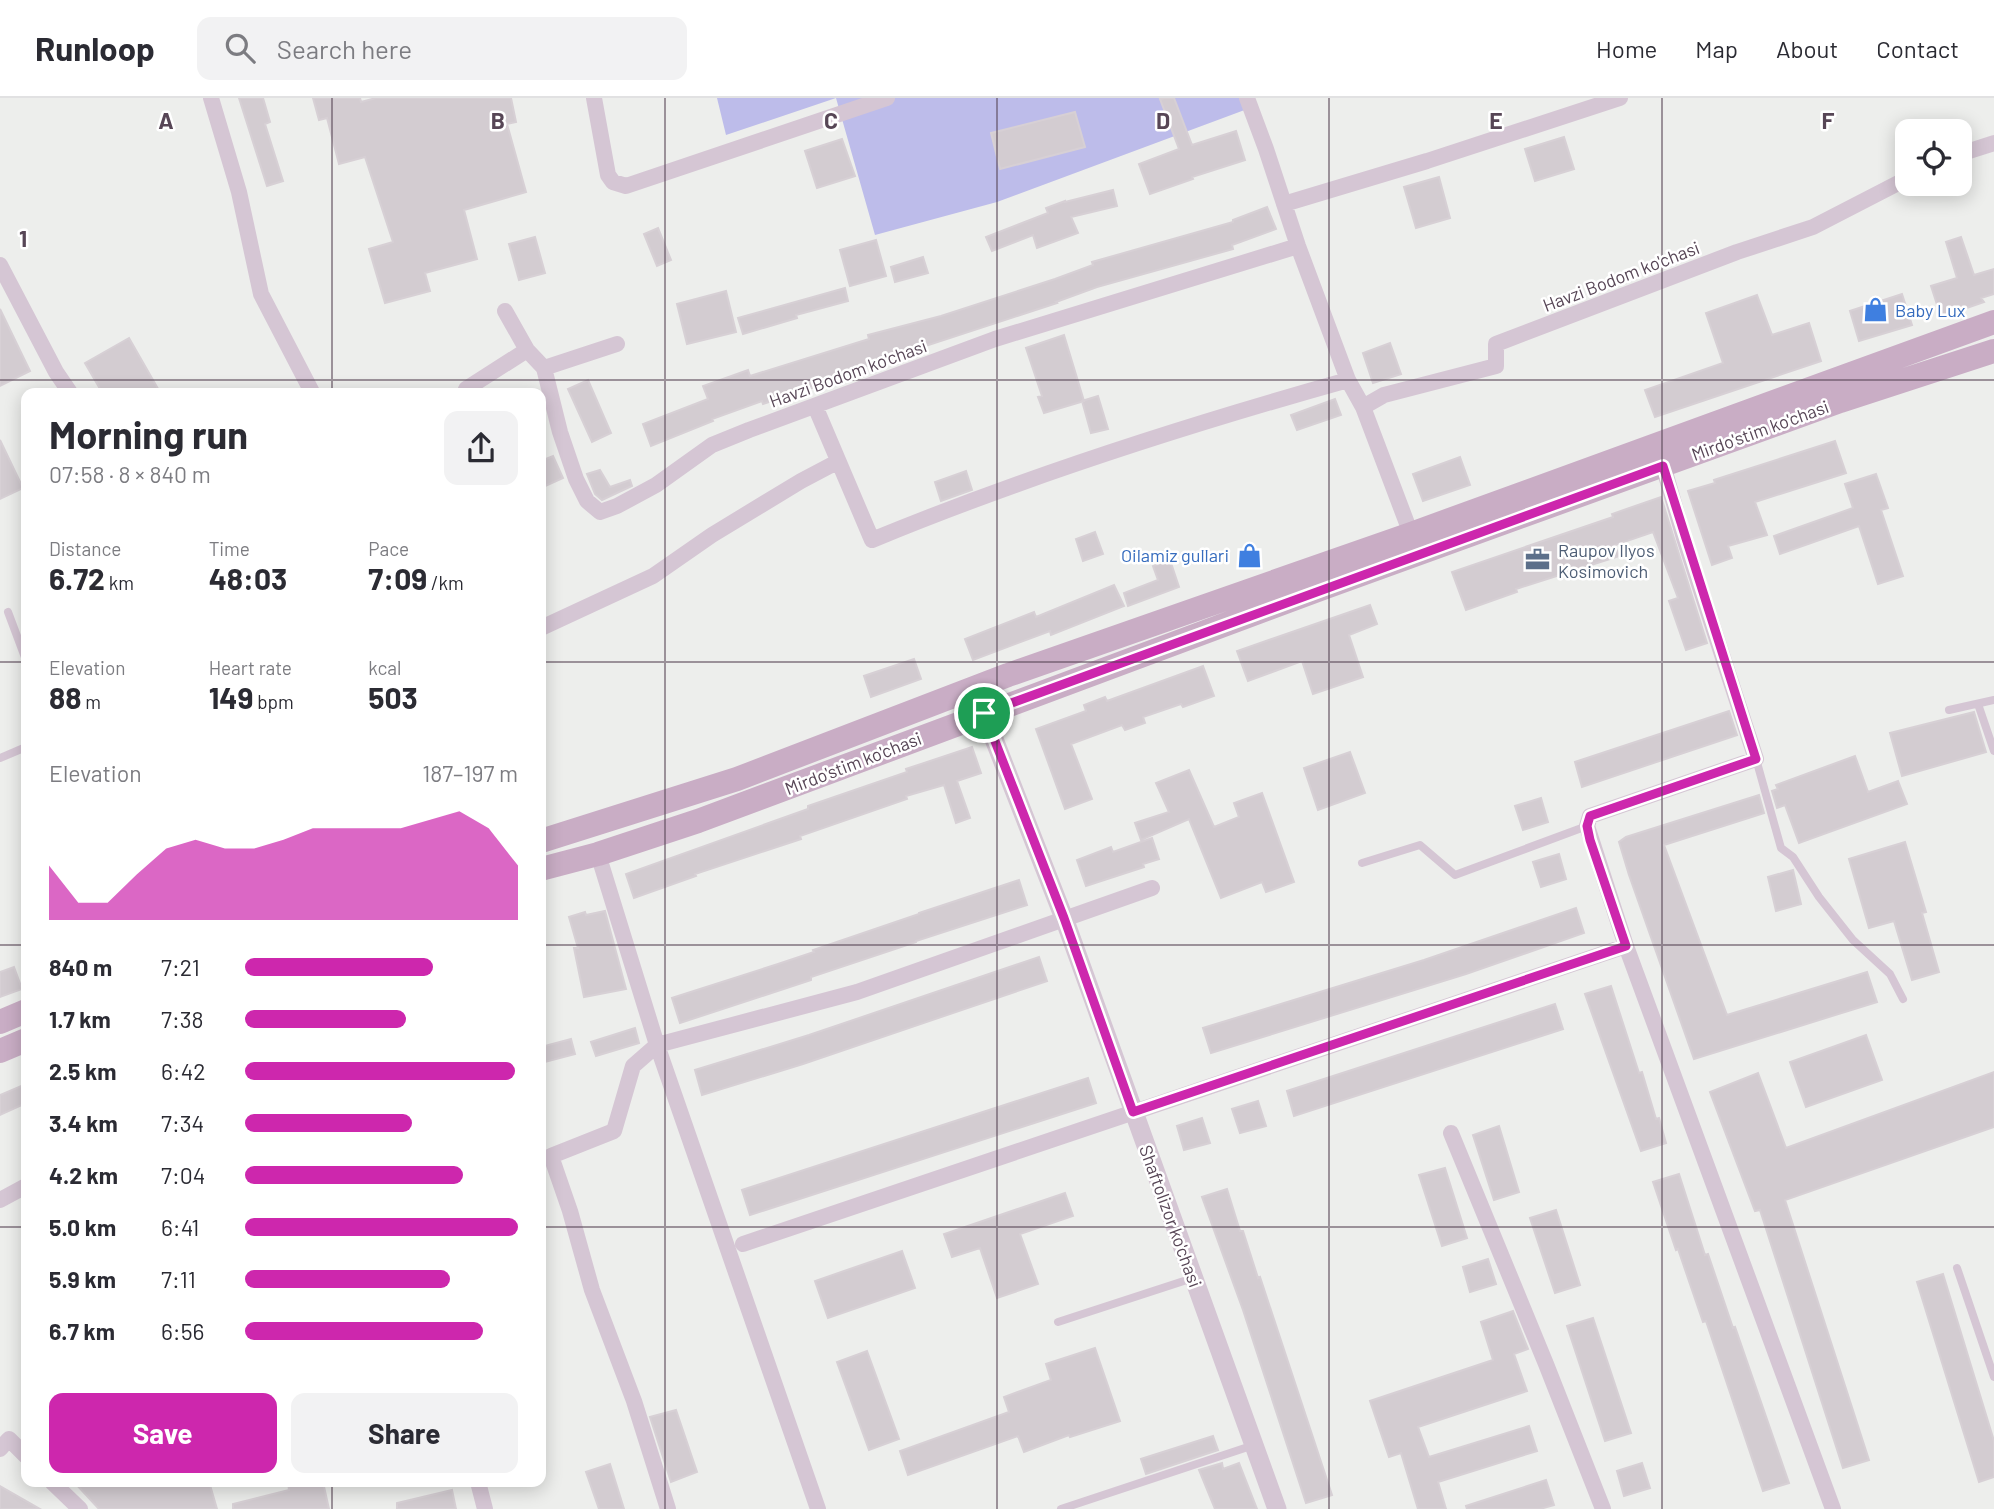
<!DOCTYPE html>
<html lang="en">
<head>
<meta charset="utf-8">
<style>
	:root { --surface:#fff; --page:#f2f2f3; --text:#2b2b33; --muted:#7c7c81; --line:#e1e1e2; --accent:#cd27ad }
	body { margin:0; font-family:Barlow,sans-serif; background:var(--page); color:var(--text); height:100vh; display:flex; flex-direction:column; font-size:26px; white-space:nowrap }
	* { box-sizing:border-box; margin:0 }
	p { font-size:23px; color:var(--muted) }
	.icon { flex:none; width:38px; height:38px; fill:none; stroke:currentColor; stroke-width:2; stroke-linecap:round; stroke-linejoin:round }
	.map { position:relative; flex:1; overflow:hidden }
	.side { position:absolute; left:21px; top:290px; width:525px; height:1099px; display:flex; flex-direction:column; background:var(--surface); border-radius:14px; box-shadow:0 4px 18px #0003 }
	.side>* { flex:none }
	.fabs { position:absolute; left:1895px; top:21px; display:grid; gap:14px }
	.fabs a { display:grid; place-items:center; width:77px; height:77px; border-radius:14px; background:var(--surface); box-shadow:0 4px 18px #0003; font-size:35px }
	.pin { position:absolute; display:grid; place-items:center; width:60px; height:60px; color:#fff; margin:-30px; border:4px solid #fff; border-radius:50%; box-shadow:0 2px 7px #0007 }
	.round { display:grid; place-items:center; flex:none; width:74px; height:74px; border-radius:14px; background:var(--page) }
	.head { display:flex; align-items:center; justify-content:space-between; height:119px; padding:0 28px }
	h1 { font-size:38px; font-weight:700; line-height:52px }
	.metrics { display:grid; grid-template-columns:repeat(3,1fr); gap:10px; height:119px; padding:7px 28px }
	.metrics div { display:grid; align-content:center }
	.metrics b { font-size:30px; font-weight:700 }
	.metrics small { font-size:19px; font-weight:400 }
	.metrics p { font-size:19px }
	.chart { height:196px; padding:14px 28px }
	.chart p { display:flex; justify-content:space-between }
	.chart svg { width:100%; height:126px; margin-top:7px; fill:var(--accent); opacity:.7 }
	.button { display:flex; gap:14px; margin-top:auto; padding:14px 28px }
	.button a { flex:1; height:80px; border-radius:14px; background:var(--accent); color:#fff; font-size:28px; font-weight:700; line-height:80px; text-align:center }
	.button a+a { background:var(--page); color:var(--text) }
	ul { padding:0 28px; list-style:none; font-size:23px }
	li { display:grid; grid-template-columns:112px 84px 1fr; align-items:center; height:52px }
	li i { height:18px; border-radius:9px; background:var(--accent) }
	header { display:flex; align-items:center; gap:42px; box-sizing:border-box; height:98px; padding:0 35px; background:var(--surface); border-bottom:2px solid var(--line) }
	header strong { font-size:33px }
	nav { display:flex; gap:38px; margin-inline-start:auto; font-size:24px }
	.search { width:490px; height:63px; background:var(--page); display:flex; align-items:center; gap:18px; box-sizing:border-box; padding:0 24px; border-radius:14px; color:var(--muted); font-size:26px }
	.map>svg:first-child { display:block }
	.green { fill:#bdbcea }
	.building { fill:#d3ccd1; stroke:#d7d0d5; stroke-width:2 }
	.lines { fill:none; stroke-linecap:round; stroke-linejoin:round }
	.service { stroke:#d5c6d4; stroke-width:8 }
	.minor { stroke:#d5c6d4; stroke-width:16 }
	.tertiary { stroke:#d5c6d4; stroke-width:19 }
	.primary { stroke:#c9adc5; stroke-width:24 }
	.route-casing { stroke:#fff; stroke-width:14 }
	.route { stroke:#cd27ad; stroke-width:9 }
	.grid { fill:none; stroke:#574656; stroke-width:2; stroke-opacity:0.55 }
	.labels { text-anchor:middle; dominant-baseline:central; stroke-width:5; stroke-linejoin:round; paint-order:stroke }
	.street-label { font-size:18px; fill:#574656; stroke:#fff }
	.shop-label { font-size:18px; fill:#366cbe; stroke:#fff; text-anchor:start }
	.service-label { font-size:18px; fill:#4e5e75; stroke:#fff; text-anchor:start }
	.grid-label { font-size:23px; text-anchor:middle; font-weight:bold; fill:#574656; stroke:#fff; stroke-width:5; stroke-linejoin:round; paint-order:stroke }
</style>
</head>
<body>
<header>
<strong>Runloop</strong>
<div class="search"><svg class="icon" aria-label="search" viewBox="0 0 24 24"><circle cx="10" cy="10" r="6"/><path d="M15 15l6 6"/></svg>Search here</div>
<nav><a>Home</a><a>Map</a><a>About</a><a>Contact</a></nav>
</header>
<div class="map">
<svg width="1994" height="1411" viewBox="0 0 1994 1411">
	<rect width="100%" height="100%" fill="#edeeec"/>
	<path class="green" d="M717,0h531l2,10 -253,94 -122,33 -39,-137 -110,37z"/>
	<path class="building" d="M239,0h24l7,24 -5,2 18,57 -16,5z
		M313,0h47l1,4 15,-4h135l5,24 -9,2 19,68 -62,18 13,49 -52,14 5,18 -45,12 -16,-54 24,-7 -28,-85 -26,7 -12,-46 -8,2z
		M1164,0h10l18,47 44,-14 9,29 -53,17 1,2 -43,15 -11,-30 40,-15 -19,-50z
		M1075,14l10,35 -85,22 -9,-36z
		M1564,39l10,32 -39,12 -10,-32z
		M842,41l13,37 -38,12 -12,-37z
		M1439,79l11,41 -34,10 -12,-41z
		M1113,92l4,16 -46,11 7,16 -41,15 -4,-13 -41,16 -6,-14 62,-24 -2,-5 19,-7v1z
		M1267,109l9,22 -44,16 1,4 -136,38 -41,15 1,1 -150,49 1,5 -31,9 -1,-3 -60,18 2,5 -55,18 -1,-3 -50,18 1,2 -62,25 -8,-22 65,-25 -5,-13 45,-16 2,6 119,-37 -1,-4 73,-19 114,-37 38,-14 -1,-3 141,-40v-2z
		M658,130l13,32 -14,6 -13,-32z
		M535,139l10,36 -26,7 -10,-36z
		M1961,139l13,38 20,-6v25l-13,4 3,4 -43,15 -10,-31 26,-8 -11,-36z
		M876,142l10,36 -36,10 -10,-36z
		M923,159l5,16 -33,9 -4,-15z
		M845,190l3,13 -52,14 1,3 -54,16 -5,-16z
		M726,193l10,41 -49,12 -10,-40z
		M1902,196l10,31 -53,16 -9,-30z
		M1757,197l15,40 37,-12 12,38 -166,56 -10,-27 78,-27 -17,-50z
		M0,211l30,62 -30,15z
		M1064,237l20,66 -40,12 -6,-16 4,-1 -16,-48z
		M129,240l32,56h-58l-18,-31z
		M1390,245l11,31 -28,9 -10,-30z
		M588,282l23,53 -19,9 -24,-53z
		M1098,298l10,33 -17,4 -9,-32z
		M1335,301l6,16 -44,15 -6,-15z
		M0,342l23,48 -23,11z
		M1835,343l11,32 -91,29 12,33 -39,11 4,12 -20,7 -24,-74 27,-8 -1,-3z
		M553,358l10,22 -22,10v-27z
		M1460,359l10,28 -47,16 -10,-27z
		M600,372l10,17 20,-7 2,6 -30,14 -7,-6 -8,-20z
		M966,373l6,19 -31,11 -6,-19z
		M1876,376l12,34 -7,2 22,66 -25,8 -19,-58 -79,28 -6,-18 79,-28 -8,-24z
		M1661,399l46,146 -21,7 -17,-49 9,-3 -25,-66 -38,13 4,11 -103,33 1,3 -51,18 -14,-38 161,-55 -1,-3z
		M1095,434l8,22 -20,7 -7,-22z
		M1170,462l9,27 -51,19 -4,-13 34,-13 -5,-14z
		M1114,487l10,21 -73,29 -1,-4 -77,29 -8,-21 69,-27 2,5z
		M1370,507l7,19 -28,11 14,42 -50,17 -11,-33 -54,20 -11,-30z
		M914,561l7,20 -50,18 -7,-21z
		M1203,568l11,30 -31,11 -2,-3 -38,13 2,6 -20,7 -3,-5 -51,19 21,55 -27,10 -29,-80 50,-18 -2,-6 21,-8 2,4z
		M1729,613l8,24 -155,52 -7,-25z
		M1974,614l12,40 -84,24 -12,-43z
		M972,649l9,26 -24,8 13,37 -14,5 -12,-38 -38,11 1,3 -107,37 1,3 -106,35 1,2 -62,22 -8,-24 182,-65v-3l99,-34 -1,-3z
		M1350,654l15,41 -47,17 -14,-42z
		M1855,658l13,36 30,-11 9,23 -108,39 -14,-38 -8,3 -5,-17 6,-2 -2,-4z
		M1189,672l25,57 25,-10 -5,-14 28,-10 32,89 -28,10 -4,-10 -41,16 -32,-79 -48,21 -6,-17 34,-11 -13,-29z
		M1759,697l5,18 -100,32 63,170 140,-43 10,30 -183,57 -65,-184 -10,-33 7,-5z
		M1541,700l7,24 -25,8 -8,-24z
		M1152,740l7,21 -16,5 1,3 -58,19 -9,-26 34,-13 2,5z
		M1905,744l21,70 -4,1 17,59 -27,8 -18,-59 -25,7 -20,-69z
		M1559,756l7,25 -25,8 -8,-25z
		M1793,772l8,34 -25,7 -8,-34z
		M1019,782l8,25 -111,36v1l-105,35v3l-131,43 -8,-25 106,-34 36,-12 -1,-2 106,-36v-1z
		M1576,810l8,25 -118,41 -255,79 -8,-25 221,-68z
		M605,813l21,78 -42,8 -10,-49h4l-9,-31 16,-5 1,3z
		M1039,859l8,24 -244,83 -101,31 -7,-25 114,-35z
		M14,869l8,22 -22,8v-25z
		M1611,888l28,87 3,-1 14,47 3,-1 7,25 -25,8 -56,-157z
		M1555,906l8,25 -269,87 -7,-25z
		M635,930l4,15 -43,13 -5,-14z
		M1866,937l16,45 -76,27 -16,-45z
		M571,941l4,15 -34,9v-16z
		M1994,974v55l-209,73 84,260 -26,8 -83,-258 -5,1 -45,-119 48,-19 28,75z
		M1088,980l8,25 -346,112 -8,-25z
		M26,986v19l-26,12v-20z
		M1258,1003l8,25 -26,7 -8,-24z
		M1202,1020l8,25 -26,7 -7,-24z
		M1499,1028l20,66 -25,8 -21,-65z
		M1445,1070l22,70 -25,8 -23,-71z
		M1679,1076l26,81 3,-1 25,74 2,-1 54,156 -26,8 -57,-170 -3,1 -25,-73 -2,1 -23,-68z
		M1227,1091l13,42h3l15,47 2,-1 72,218 -26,8 -63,-193 -41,-113z
		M1065,1095l8,23 -53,18 18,50 -41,14 -17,-50 -28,9 -8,-23z
		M1556,1112l24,75 -25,8 -25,-75z
		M902,1153l13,37 -87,30 -13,-37z
		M1488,1161l8,25 -26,8 -7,-25z
		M1943,1176l51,167v36l-15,5 -62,-200z
		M1513,1213l15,38 -14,5 13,37 -109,36 11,30 100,-31 8,25 -99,31 8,27h-28l-17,-56 -12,4 -19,-56 123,-41 -12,-38z
		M1593,1220l38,115 -26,8 -38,-115z
		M1095,1250l25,73 -50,16 -1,-2 -45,17 -6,-16 -110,39 -8,-24 109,-39 -5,-15 47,-17 -5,-16z
		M867,1253l32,88 -30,11 -32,-88z
		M676,1312l21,62 -26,10 -21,-65z
		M1213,1338l5,14 -72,24 -5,-15z
		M1222,1365l1,6 16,-6 18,46h-42l-16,-39z
		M1642,1365l8,25 -26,8 -7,-25z
		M610,1366l14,45h-25l-13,-37z
		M1546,1382l8,25 -14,4h-73l-1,-3z
		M74,1384h105l5,3h26l7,24h-118z
		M288,1384h35l6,27h-96v-5l56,-14z
		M0,1388l40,23h-40z
		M452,1392l4,19h-59v-6z"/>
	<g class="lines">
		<path class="service" d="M8,514l18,48
			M1978,606l16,47
			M1949,612l45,-10
			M0,660l26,-11
			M1756,661l25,89 12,9 26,40 34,43 37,34 13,25
			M1362,765l58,-18 35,30 132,-49
			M1957,1170l37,109
			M1058,1224l135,-44
			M1061,1411l193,-64"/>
		<path class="minor" d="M211,0l28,94 22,102 52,100
			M594,0l14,77 5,7 13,4 261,-88
			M1247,0l19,51 32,97 50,134 15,27 48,127
			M1960,56l34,-11
			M1284,106l143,-43 193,-63
			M0,167l56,107 15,22
			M505,213l22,39 17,18 16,64 16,47 11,22 13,11 17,-6 39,-21 56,-40 37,-15 246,-91 303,-93
			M544,270l73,-24
			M466,291l61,-39
			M815,308l57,134c155,-64 315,-115 476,-160
			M1363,309l21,-12 112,-29v-22l241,-92 76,-25 95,-49
			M1663,367l21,73 72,221 -166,57 -3,10 39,120 207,563
			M541,530l112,-52 59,-41 89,-54 36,-19
			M598,756l59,191 161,464
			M1451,1035l95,231 57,145
			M0,1102l26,-14
			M743,1146l883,-298
			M0,1351l9,-10 17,17
			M52,1384l28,27
			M478,1384l7,27
			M668,1411l-34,-108 -42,-111 -22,-79 -19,-55 63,-25 19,-65 24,-21 200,-53 295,-104"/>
		<path class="tertiary" d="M974,590l90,230 213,591"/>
		<path class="primary" d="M541,743l196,-62 271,-104 403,-141 583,-212
			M541,771l57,-15 100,-33 625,-233 517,-187 154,-50
			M0,924l26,-11
			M0,953l26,-11"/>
	</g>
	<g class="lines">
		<defs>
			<path id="route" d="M1663,368l93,293 -166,57 -3,10 3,14 36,106 -493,166 -69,-194 -80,-205z"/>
		</defs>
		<use href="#route" class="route-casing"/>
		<use href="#route" class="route"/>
	</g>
	<path class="grid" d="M332,0v296M665,0v1411M997,0v1411M1329,0v1411M1662,0v1411M0,282h1994M0,564h26M541,564h1453M0,847h26M541,847h1453M0,1129h26M541,1129h1453M332,1384v27"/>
	<defs>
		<symbol id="shop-bare" viewBox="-9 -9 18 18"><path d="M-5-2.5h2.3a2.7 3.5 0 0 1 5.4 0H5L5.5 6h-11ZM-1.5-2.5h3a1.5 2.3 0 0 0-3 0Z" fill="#3f7fe0" stroke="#fff" stroke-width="2.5" paint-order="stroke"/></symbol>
		<symbol id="office-bare" viewBox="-9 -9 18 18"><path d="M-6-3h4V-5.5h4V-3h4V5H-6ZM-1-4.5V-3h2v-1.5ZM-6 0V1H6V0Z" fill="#5c6f8a" stroke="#fff" stroke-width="2.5" paint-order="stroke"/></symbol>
	</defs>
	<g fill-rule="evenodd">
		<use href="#shop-bare" x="1858" y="194" width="35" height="35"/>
		<use href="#shop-bare" x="1232" y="440" width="35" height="35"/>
		<use href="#office-bare" x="1520" y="444" width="35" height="35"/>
	</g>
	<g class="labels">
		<g class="street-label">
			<text transform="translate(1621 178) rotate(-21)">Havzi Bodom ko'chasi</text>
			<text transform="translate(848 275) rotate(-20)">Havzi Bodom ko'chasi</text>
			<text transform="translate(1760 332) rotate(-20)">Mirdo'stim ko'chasi</text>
			<text transform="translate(853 665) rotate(-21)">Mirdo'stim ko'chasi</text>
			<text transform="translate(1171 1118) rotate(70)">Shaftolizor ko'chasi</text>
		</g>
		<g class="shop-label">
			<text x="1895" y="212">Baby Lux</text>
			<text x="1229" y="457" text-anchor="end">Oilamiz gullari</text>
		</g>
		<g class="service-label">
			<text x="1558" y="452">Raupov Ilyos<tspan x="1558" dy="21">Kosimovich</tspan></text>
		</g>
	</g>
	<g class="grid-label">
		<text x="166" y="31">A</text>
		<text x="498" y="31">B</text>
		<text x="831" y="31">C</text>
		<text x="1163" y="31">D</text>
		<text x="1496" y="31">E</text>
		<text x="1828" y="31">F</text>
		<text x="23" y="149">1</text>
	</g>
</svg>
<div class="fabs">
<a><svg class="icon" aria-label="locate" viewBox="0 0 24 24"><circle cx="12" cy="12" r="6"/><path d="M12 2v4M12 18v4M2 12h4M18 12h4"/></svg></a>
</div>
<div class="pin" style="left:984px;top:615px;background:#1e9e55"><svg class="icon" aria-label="arrive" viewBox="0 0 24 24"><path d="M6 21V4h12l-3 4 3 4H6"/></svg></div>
<section class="side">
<div class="head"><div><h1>Morning run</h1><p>07:58 · 8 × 840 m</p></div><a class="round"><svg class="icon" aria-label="share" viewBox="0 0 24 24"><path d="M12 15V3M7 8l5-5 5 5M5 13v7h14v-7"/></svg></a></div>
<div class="metrics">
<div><p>Distance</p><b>6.72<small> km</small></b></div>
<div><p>Time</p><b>48:03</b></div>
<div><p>Pace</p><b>7:09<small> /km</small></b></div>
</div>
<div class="metrics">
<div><p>Elevation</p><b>88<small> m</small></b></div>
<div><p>Heart rate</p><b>149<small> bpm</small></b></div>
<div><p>kcal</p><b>503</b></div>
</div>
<div class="chart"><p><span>Elevation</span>187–197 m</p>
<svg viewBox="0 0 160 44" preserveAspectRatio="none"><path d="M0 44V25L10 38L20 38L30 28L40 19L50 16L60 19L70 19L80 16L90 12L100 12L110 12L120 12L130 9L140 6L150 12L160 25V44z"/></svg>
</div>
<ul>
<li><b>840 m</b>7:21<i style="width:69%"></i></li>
<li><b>1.7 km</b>7:38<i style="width:59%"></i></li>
<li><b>2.5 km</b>6:42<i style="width:99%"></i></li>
<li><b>3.4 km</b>7:34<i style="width:61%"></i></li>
<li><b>4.2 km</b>7:04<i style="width:80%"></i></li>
<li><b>5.0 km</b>6:41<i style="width:100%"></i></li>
<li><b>5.9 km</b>7:11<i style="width:75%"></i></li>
<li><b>6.7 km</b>6:56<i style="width:87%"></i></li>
</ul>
<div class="button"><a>Save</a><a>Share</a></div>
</section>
</div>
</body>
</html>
